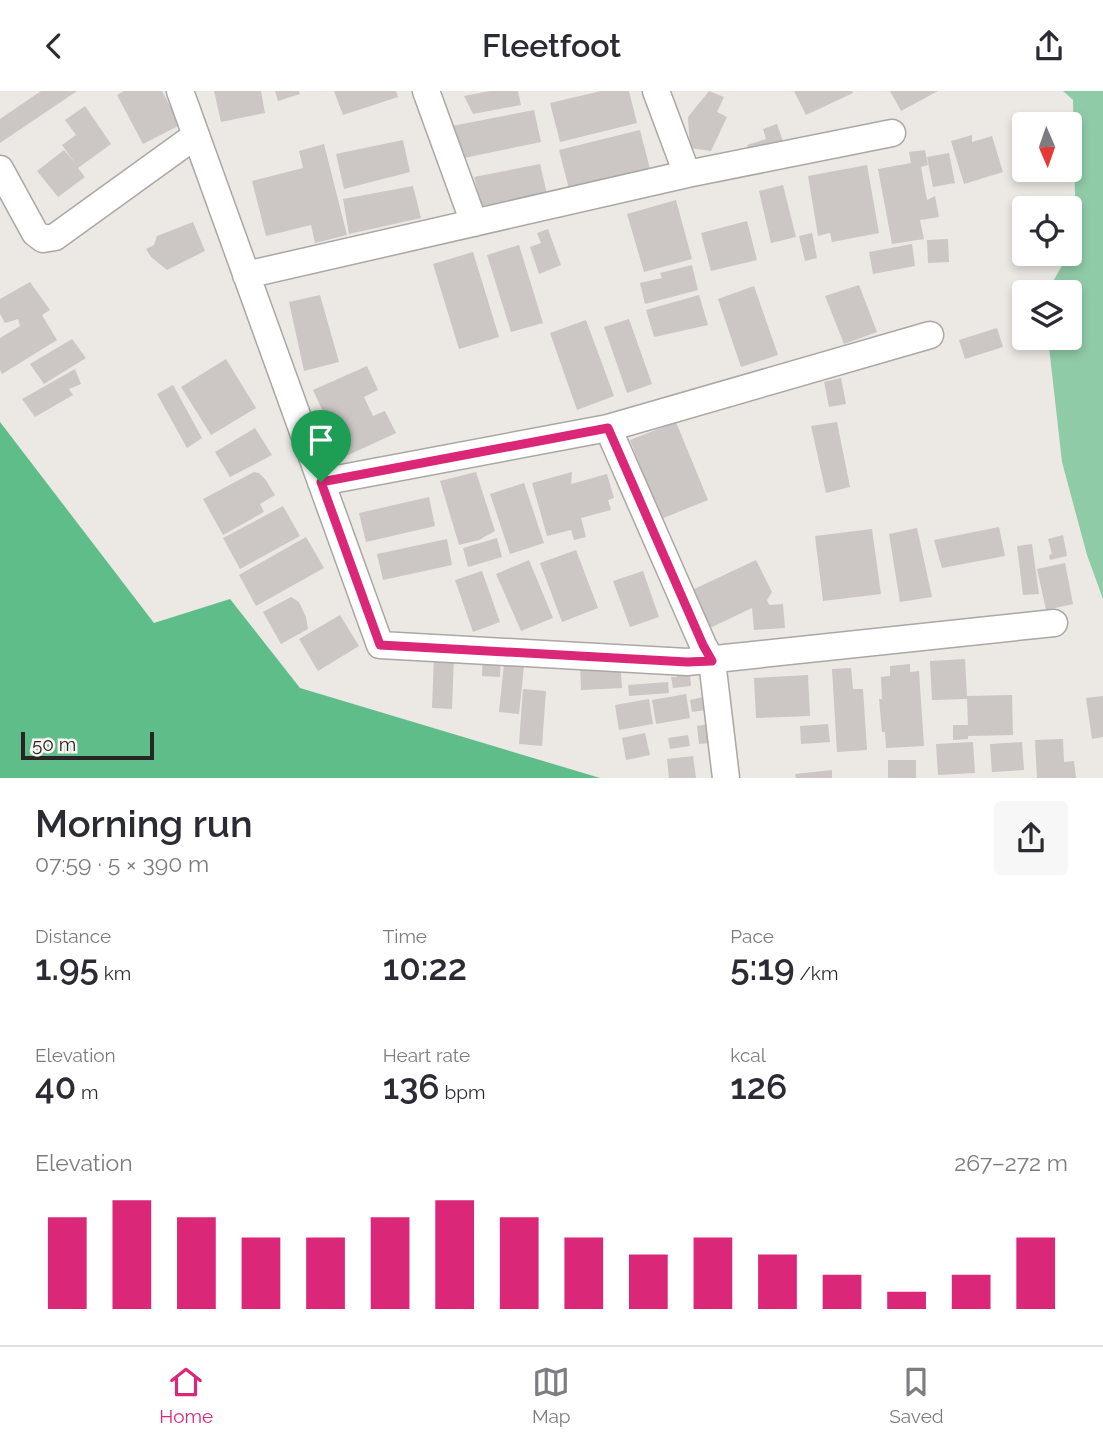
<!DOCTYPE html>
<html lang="en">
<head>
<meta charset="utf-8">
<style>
	:root { --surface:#fff; --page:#f7f7f7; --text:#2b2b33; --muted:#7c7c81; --line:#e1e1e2; --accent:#db2777 }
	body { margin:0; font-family:Raleway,sans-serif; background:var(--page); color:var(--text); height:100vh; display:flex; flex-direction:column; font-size:26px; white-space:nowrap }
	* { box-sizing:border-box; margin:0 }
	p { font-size:23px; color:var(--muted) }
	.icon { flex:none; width:38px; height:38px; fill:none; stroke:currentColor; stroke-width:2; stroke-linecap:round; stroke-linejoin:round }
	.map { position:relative; height:687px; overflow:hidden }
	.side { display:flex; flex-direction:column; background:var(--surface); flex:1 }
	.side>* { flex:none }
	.needle { width:46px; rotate:178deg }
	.tools { position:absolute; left:1012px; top:21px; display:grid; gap:14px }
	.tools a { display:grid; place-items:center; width:70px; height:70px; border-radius:7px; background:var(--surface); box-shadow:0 4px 10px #0003; font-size:35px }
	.scale { position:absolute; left:21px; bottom:18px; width:133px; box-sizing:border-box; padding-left:7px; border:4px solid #272624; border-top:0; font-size:19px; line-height:24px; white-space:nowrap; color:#272624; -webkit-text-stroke:5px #f9f5f2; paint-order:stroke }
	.pin { position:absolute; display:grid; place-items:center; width:60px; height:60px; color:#fff; margin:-72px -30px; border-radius:50% 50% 50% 0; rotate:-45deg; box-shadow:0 0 7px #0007 }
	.pin .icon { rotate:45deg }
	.round { display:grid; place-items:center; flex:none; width:74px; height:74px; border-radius:7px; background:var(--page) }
	.head { display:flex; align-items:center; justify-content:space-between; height:119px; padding:0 35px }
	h1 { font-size:38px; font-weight:600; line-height:52px }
	.figures { display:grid; grid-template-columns:repeat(3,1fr); gap:10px; height:119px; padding:7px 35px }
	.figures div { display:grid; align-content:center }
	.figures b { font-size:35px; font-weight:600 }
	.figures small { font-size:19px; font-weight:400 }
	.figures p { font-size:19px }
	.chart { height:196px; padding:14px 35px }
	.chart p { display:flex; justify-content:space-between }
	.chart svg { width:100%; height:126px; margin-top:7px; stroke:var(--accent); stroke-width:6 }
	header { display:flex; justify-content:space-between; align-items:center; height:91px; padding:0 35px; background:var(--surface); font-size:32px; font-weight:600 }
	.tab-bar { display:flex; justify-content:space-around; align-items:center; height:98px; border-top:2px solid var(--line); background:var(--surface); font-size:19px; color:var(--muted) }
	.tab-bar a { display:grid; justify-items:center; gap:4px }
	.tab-bar .on { color:var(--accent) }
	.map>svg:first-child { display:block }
	.green { fill:#90cba8 }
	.forest { fill:#5ebd89 }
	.building { fill:#ccc6c5 }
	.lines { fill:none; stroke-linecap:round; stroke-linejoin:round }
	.minor-casing { stroke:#aba7a3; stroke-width:29 }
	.minor { stroke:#fff; stroke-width:26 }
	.route-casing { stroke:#fff; stroke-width:14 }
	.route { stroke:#db2777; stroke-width:9 }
</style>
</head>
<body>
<header><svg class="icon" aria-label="back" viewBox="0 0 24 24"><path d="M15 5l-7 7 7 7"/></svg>Fleetfoot<svg class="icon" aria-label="share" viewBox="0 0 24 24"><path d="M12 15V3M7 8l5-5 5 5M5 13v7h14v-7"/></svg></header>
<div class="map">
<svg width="1103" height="687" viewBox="0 0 1103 687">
	<rect width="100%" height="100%" fill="#ece8e4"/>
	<path class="green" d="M1063,0h40v508l-16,-44 -25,-93 -14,-124h21v-46h-22l29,-51 -3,-141z"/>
	<path class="forest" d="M0,331l154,201 76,-24 70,89 300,90h-600z"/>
	<path class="building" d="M41,0h36l-77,52v-24z
		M124,0h38l18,34 -37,19 -26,-49z
		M214,0h47l4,22 -44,9z
		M275,0h24l1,3 -22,7z
		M334,0h62l2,6 -55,18z
		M490,0h28l3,14 -48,9 -9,-18z
		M601,0h28l8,32 -77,19 -10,-39z
		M709,0l15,6 -7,15 10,5 -16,34 -21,-3 -2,-31z
		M794,0h58l1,2 -47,22z
		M890,0h48l-37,20z
		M85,15l26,38 -33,24 7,9 -27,20 -21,-26 27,-21 11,13 -13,-18 14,-10 -11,-15z
		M534,19l7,32 -77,16 -12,-32z
		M777,33l8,23 -34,11 -4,-13 19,-6 -3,-10z
		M640,39l10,39 -81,20 -10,-39z
		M972,44v7l20,-6 11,36 -39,12 -13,-43z
		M403,49l7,32 -66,17 -8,-35z
		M324,53l23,91 -32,8 -4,-18 -45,11 -14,-55 51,-13 -4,-17z
		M925,59l3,15 -7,2 6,33 8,-4 4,21 -19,3 4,19 -32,5 -14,-75 33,-6 -2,-11z
		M949,62l6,30 -22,4 -6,-30z
		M540,73l7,30 -65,14 -8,-31z
		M867,74l12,68 -47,9 -2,-9 -12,3 -10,-60z
		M783,94l13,52 -25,6 -12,-52z
		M413,95l8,32 -72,16 -6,-35z
		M676,109l16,59 -48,13 -17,-58z
		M747,130l10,39 -46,11 -10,-38z
		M193,131l12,29 -38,19 -16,-13 -5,-8 8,-4 3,-9z
		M548,138l13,36 -22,9 -9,-27 11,-4 -4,-10z
		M812,142l5,25 -12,3 -6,-25z
		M948,148l1,23 -21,1 -1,-23z
		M912,153l3,22 -42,8 -4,-22z
		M519,154l24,78 -32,9 -24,-77z
		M473,161l26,85 -40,12 -26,-85z
		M692,174l6,25 -53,14 -5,-21 22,-5 -2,-5z
		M30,191l20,28 -8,5 15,25 -55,34 -2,-4v-32l20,-12 -2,-7 -13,4 -5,-9v-15z
		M859,194l18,47 -33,12 -19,-48z
		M754,195l24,69 -37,12 -23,-68z
		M320,204l19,67 -35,9 -15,-69z
		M699,204l9,30 -54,12 -8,-27z
		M629,228l23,65 -25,9 -23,-66z
		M586,229l28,76 -37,14 -27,-77z
		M997,237l6,19 -38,12 -6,-19z
		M72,248l14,19 -42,26 -14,-20z
		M226,268l30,49 -45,27 -30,-48z
		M367,275l11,24 -14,7 9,19 12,-5 11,22 -52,24 -31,-67z
		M75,278l6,15 -12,5 4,6 -38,22 -13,-18z
		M841,287l5,26 -17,3 -5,-25z
		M173,294l29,53 -15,10 -30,-54z
		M676,331l32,78 -47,19 -31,-79z
		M837,331l13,65 -24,6 -15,-67z
		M255,337l17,27 -42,22 -15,-25z
		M254,381l5,1 6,6 10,16 -15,9 4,8 -41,23 -20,-36z
		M476,381l19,59 -16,9 -20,5 -19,-64z
		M572,381l-1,12 36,-10 7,24 -6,2 3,10 -30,8 5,19 -12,3 -3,-10 -24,6 -15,-53z
		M524,392l20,60 -34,11 -20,-60z
		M429,406l6,29 -69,16 -7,-29z
		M283,415l17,30 -60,33 -17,-31z
		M999,436l6,29 -63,12 -8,-28z
		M917,437l15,69 -32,5 -11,-68z
		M872,438l9,65 -58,7 -8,-65z
		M1063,444l4,21 -17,4 -1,-5 3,-1 -4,-15z
		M306,446l18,31 -68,38 -17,-31z
		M497,447l5,19 -34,10 -5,-19z
		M447,448l5,26 -69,15 -6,-26z
		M1032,453l7,50 -16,1 -6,-49z
		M576,459l22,58 -36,14 -22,-59z
		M529,469l24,58 -32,13 -25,-57z
		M756,469l16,32 -5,8 2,5 14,-1 2,24 -31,2 -2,-22 -40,19h-7l-17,-35z
		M1065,472l8,41 -27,6 -9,-41z
		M482,480l18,51 -27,10 -18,-52z
		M643,480l16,46 -29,10 -17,-46z
		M291,506l8,5 7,15 2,12 -27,15 -18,-32z
		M340,524l19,31 -41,25 -19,-32z
		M483,564l18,1 -1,21 -18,-1z
		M434,565l20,1 -2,52 -20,-1z
		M620,568l2,29 -41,2 -1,-29z
		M965,568l2,37 45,-1 1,40 -45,1v3l-15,1v-15h15l-1,-26 -35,1 -2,-39z
		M689,572l2,23 -18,2 -2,-11h6l-2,-13z
		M504,573l20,2 -5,48 -20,-2z
		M910,573v8l9,-1 5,75 -38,2 -1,-16h-3l-3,-33h3l-1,-22 9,-1v-10z
		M851,577l2,21h10l4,61 -30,2 -5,-83z
		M808,584l2,41 -54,2 -2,-40z
		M668,591l1,11 -40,3 -1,-11z
		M523,598l23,2 -4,55 -23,-2z
		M686,603l4,24 -34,6 -4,-24z
		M1103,605v41l-11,2 -6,-41z
		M703,606l3,13 -14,2 -2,-12z
		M649,608l4,25 -34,6 -4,-25z
		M708,633l3,19 -12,1 -2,-18z
		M828,633l2,18 -29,2 -1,-18z
		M645,642l5,22 -24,5 -4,-22z
		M688,644l2,11 -20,3 -2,-11z
		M1063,648l1,23 10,-1 2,17h-39l-2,-38z
		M973,651l2,31 -37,2 -2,-31z
		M1022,651l2,28 -32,2 -2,-28z
		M693,665l3,22h-27l-2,-19z
		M888,669h28v18h-28z
		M832,679v8h-36l-1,-4z"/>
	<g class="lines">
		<defs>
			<path id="minor" d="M180,0l200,554 307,17 367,-39
				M426,0l48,132
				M656,0l31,83
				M0,78l35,64 8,6 12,-2 140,-101
				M246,184l441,-101 205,-41
				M608,337l95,217 9,16 14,117
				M321,391l287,-54 322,-93"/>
		</defs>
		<use href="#minor" class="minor-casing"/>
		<use href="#minor" class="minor"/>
	</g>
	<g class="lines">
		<defs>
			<path id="route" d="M608,337l95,217 9,16 -25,1 -307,-17 -59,-163z"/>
		</defs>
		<use href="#route" class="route-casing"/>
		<use href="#route" class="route"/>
	</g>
</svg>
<div class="tools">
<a><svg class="needle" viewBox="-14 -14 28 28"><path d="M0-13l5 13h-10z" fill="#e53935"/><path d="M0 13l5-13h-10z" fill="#7c7c81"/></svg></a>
<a><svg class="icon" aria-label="locate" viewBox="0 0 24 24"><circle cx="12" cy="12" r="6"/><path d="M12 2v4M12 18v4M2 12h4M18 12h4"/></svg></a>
<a><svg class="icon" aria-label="layers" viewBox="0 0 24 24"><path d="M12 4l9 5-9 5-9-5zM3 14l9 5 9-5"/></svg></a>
</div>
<div class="scale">50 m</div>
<div class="pin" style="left:321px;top:391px;background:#1e9e55"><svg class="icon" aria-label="arrive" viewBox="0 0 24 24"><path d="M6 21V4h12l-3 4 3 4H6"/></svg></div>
</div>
<section class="side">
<div class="head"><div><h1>Morning run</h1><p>07:59 · 5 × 390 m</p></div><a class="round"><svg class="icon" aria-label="share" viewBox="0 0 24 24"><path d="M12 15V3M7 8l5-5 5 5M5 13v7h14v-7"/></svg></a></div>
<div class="figures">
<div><p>Distance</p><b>1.95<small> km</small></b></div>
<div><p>Time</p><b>10:22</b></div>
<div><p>Pace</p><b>5:19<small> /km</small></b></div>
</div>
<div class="figures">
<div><p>Elevation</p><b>40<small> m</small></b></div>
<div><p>Heart rate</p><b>136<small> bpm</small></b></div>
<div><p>kcal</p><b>126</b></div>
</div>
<div class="chart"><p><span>Elevation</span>267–272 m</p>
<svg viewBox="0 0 160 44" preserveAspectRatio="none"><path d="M5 44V12M15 44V6M25 44V12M35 44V19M45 44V19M55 44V12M65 44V6M75 44V12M85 44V19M95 44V25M105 44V19M115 44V25M125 44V32M135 44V38M145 44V32M155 44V19"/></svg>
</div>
</section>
<nav class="tab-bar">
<a class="on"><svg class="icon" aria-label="home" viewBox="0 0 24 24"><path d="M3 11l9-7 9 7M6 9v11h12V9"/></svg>Home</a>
<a><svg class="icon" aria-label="map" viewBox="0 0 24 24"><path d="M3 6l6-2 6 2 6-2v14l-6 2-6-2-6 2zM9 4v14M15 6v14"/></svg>Map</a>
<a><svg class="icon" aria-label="saved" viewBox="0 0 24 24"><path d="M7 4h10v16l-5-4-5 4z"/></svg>Saved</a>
</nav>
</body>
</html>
